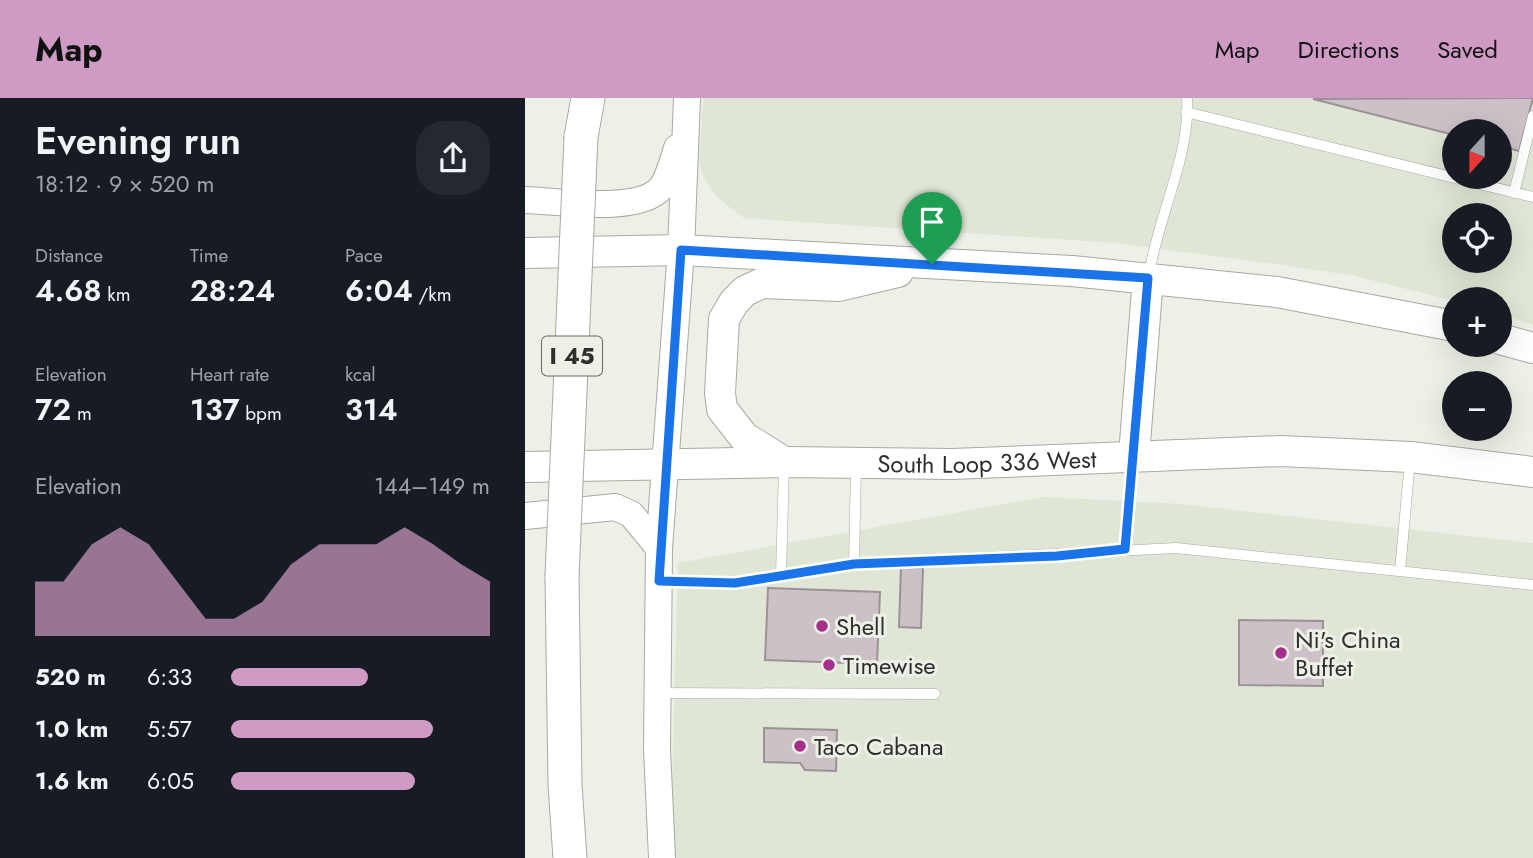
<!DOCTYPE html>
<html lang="en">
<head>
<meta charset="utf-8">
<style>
	:root { --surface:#171b24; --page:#242831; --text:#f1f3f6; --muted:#9ea1a6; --accent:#cf9bc5 }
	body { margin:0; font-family:Jost,sans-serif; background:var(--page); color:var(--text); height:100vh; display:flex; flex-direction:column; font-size:26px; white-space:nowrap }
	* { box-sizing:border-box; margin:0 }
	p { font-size:23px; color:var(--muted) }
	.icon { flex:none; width:38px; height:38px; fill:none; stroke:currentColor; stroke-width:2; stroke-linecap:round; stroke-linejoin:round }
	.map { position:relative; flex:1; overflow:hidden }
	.details { display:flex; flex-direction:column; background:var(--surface); width:525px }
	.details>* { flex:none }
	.needle { width:46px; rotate:201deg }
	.buttons { position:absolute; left:917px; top:21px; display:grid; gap:14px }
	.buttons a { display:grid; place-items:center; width:70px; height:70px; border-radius:50%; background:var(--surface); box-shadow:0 7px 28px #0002; font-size:35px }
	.pin { position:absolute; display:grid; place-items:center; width:60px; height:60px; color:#fff; margin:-72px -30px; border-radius:50% 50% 50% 0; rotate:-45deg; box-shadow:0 0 7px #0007 }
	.pin .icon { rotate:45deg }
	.round { display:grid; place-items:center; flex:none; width:74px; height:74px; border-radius:28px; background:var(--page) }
	.headline { display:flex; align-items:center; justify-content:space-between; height:119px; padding:0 35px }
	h1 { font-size:38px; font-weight:600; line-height:52px }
	.figures { display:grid; grid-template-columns:repeat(3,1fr); gap:10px; height:119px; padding:7px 35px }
	.figures div { display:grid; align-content:center }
	.figures b { font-size:30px; font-weight:600 }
	.figures small { font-size:19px; font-weight:400 }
	.figures p { font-size:19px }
	.chart { height:196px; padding:14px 35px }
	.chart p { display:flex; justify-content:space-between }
	.chart svg { width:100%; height:126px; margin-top:7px; fill:var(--accent); opacity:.7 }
	ul { padding:0 35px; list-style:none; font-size:23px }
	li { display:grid; grid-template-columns:112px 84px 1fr; align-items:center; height:52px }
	li i { height:18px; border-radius:9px; background:var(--accent) }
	header { display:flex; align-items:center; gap:42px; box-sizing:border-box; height:98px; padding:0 35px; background:var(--accent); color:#111 }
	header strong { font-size:33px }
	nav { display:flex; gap:38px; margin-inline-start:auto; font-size:24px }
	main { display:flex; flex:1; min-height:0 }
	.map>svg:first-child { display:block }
	.built { fill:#e0e6d5; fill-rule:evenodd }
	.building { fill:#cbc1c7; stroke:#9b9297; stroke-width:2 }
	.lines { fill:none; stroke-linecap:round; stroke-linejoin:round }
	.lane-casing { stroke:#a7aaa1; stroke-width:11 }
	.secondary-casing { stroke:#a7aaa1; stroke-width:28 }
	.primary-casing { stroke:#a7aaa1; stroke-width:32 }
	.highway-casing { stroke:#a7aaa1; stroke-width:35 }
	.lane { stroke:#fff; stroke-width:10 }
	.secondary { stroke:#fff; stroke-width:26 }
	.primary { stroke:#fff; stroke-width:30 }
	.highway { stroke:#fff; stroke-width:33 }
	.highway-bridge-casing { stroke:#a7aaa1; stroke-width:35; stroke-linecap:butt }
	.highway-bridge { stroke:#fff; stroke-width:33 }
	.route-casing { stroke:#fff; stroke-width:14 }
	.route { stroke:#1a73e8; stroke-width:9 }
	.poi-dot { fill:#a53089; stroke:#edf0e6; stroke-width:2.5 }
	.labels { text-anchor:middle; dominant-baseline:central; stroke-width:6; stroke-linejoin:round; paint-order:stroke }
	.shield { fill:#edf0e6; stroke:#676963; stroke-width:2 }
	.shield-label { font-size:23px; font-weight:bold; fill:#2d2f2b }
	.street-label { font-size:24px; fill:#2d2f2b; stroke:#edf0e6 }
	.poi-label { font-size:24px; fill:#2d2f2b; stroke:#edf0e6; text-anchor:start }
</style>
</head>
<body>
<header>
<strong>Map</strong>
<nav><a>Map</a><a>Directions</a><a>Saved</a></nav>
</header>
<main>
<section class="details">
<div class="headline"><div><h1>Evening run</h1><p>18:12 · 9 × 520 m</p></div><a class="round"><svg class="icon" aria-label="share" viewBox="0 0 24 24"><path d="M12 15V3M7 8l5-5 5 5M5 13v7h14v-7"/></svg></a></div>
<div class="figures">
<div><p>Distance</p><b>4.68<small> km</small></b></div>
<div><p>Time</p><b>28:24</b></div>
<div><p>Pace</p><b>6:04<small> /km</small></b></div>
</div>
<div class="figures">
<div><p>Elevation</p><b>72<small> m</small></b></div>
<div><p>Heart rate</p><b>137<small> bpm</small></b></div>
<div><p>kcal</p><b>314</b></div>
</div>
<div class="chart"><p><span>Elevation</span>144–149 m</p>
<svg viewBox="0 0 160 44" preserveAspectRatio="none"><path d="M0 44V25L10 25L20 12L30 6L40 12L50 25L60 38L70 38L80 32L90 19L100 12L110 12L120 12L130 6L140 12L150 19L160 25V44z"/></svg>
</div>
<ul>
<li><b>520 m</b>6:33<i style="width:53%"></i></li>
<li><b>1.0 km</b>5:57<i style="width:78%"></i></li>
<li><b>1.6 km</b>6:05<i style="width:71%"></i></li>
</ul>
</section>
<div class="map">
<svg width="1008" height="760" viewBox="0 0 1008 760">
	<rect width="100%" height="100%" fill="#edf0e6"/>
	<path class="built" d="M178,0h830v227l-33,-12v-14l-46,2 -99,-25 -65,-10 -175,-23 -371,-25 -25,-19 -14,-19 -6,-17zM929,33h46v46h-46zM929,117h46v46h-46z
		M518,399l137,7 353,39v315h-860l-2,-43 7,-252z"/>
	<path class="building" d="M1008,0l-14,53 -19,-5v-15h-46v4l-141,-36z
		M376,469l22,1 -2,60 -22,-1z
		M243,490l112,4 -3,72 -112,-4z
		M714,522l84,1v65l-84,-1z
		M239,630l73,2 -1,41 -31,-1 -5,-7 -36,-1z"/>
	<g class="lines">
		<defs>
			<path id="lane" d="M661,14l347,85
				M989,95l19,-77
				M624,177c8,-56 42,-121 38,-177
				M600,451l9,-90
				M329,466l2,-99
				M875,473l10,-111
				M256,477l3,-109
				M134,483l76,2 119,-19 322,-16 357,37
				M134,595l276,1"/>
			<path id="secondary" d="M0,102c34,1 113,14 136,-12 8,-10 12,-28 16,-40
				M0,418l90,-9 16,7 28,34
				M137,760l-5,-109 2,-201 22,-298 6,-152"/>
			<g id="primary">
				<path d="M0,155l156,-3 391,21 205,21 177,34"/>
				<path d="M975,241l33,9"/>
				<path d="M609,357l14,-177"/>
				<path d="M259,364l-40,-25 -22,-28 -2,-16 4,-74 10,-17 11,-11 17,-8 77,3 59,-14"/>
				<path id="s1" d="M0,369l259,-5 168,2 329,-13 130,6 122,15"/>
			</g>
			<path id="highway" d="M56,39l7,-39
				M37,478l3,209 5,73"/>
		</defs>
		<use href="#lane" class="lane-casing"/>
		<use href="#secondary" class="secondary-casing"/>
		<use href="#primary" class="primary-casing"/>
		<use href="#highway" class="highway-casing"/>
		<use href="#lane" class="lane"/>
		<use href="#secondary" class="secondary"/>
		<use href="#primary" class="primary"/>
		<use href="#highway" class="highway"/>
		<defs>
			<path id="highway-bridge" d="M37,478l19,-439"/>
		</defs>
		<use href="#highway-bridge" class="highway-bridge-casing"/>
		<use href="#highway-bridge" class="highway-bridge"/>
	</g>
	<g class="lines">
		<defs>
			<path id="route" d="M156,152l467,28 -23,271 -68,7 -203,8 -119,19 -76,-2z"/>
		</defs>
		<use href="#route" class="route-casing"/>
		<use href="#route" class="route"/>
	</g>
	<g class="poi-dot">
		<circle cx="297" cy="528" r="7"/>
		<circle cx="756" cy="555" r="7"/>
		<circle cx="304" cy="567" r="7"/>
		<circle cx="275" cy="648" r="7"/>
	</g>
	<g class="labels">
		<rect class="shield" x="17" y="238.5" width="60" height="39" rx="5"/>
		<g class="shield-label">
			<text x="47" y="258">I 45</text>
		</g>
		<g class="street-label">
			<text stroke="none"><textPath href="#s1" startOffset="462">South Loop 336 West</textPath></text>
		</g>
		<g class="poi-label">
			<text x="311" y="528">Shell</text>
			<text x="770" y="541">Ni's China<tspan x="770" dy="28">Buffet</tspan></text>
			<text x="318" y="567">Timewise</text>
			<text x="289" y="648">Taco Cabana</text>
		</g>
	</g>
</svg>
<div class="buttons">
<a><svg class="needle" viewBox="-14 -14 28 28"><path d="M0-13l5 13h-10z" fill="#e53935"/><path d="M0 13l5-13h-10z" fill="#9ea1a6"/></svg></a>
<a><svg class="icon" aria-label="locate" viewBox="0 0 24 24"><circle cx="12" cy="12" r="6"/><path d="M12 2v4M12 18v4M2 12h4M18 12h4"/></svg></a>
<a>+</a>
<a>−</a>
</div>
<div class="pin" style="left:407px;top:166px;background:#1e9e55"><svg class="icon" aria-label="arrive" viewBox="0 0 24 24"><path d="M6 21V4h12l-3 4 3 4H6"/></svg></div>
</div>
</main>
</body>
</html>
